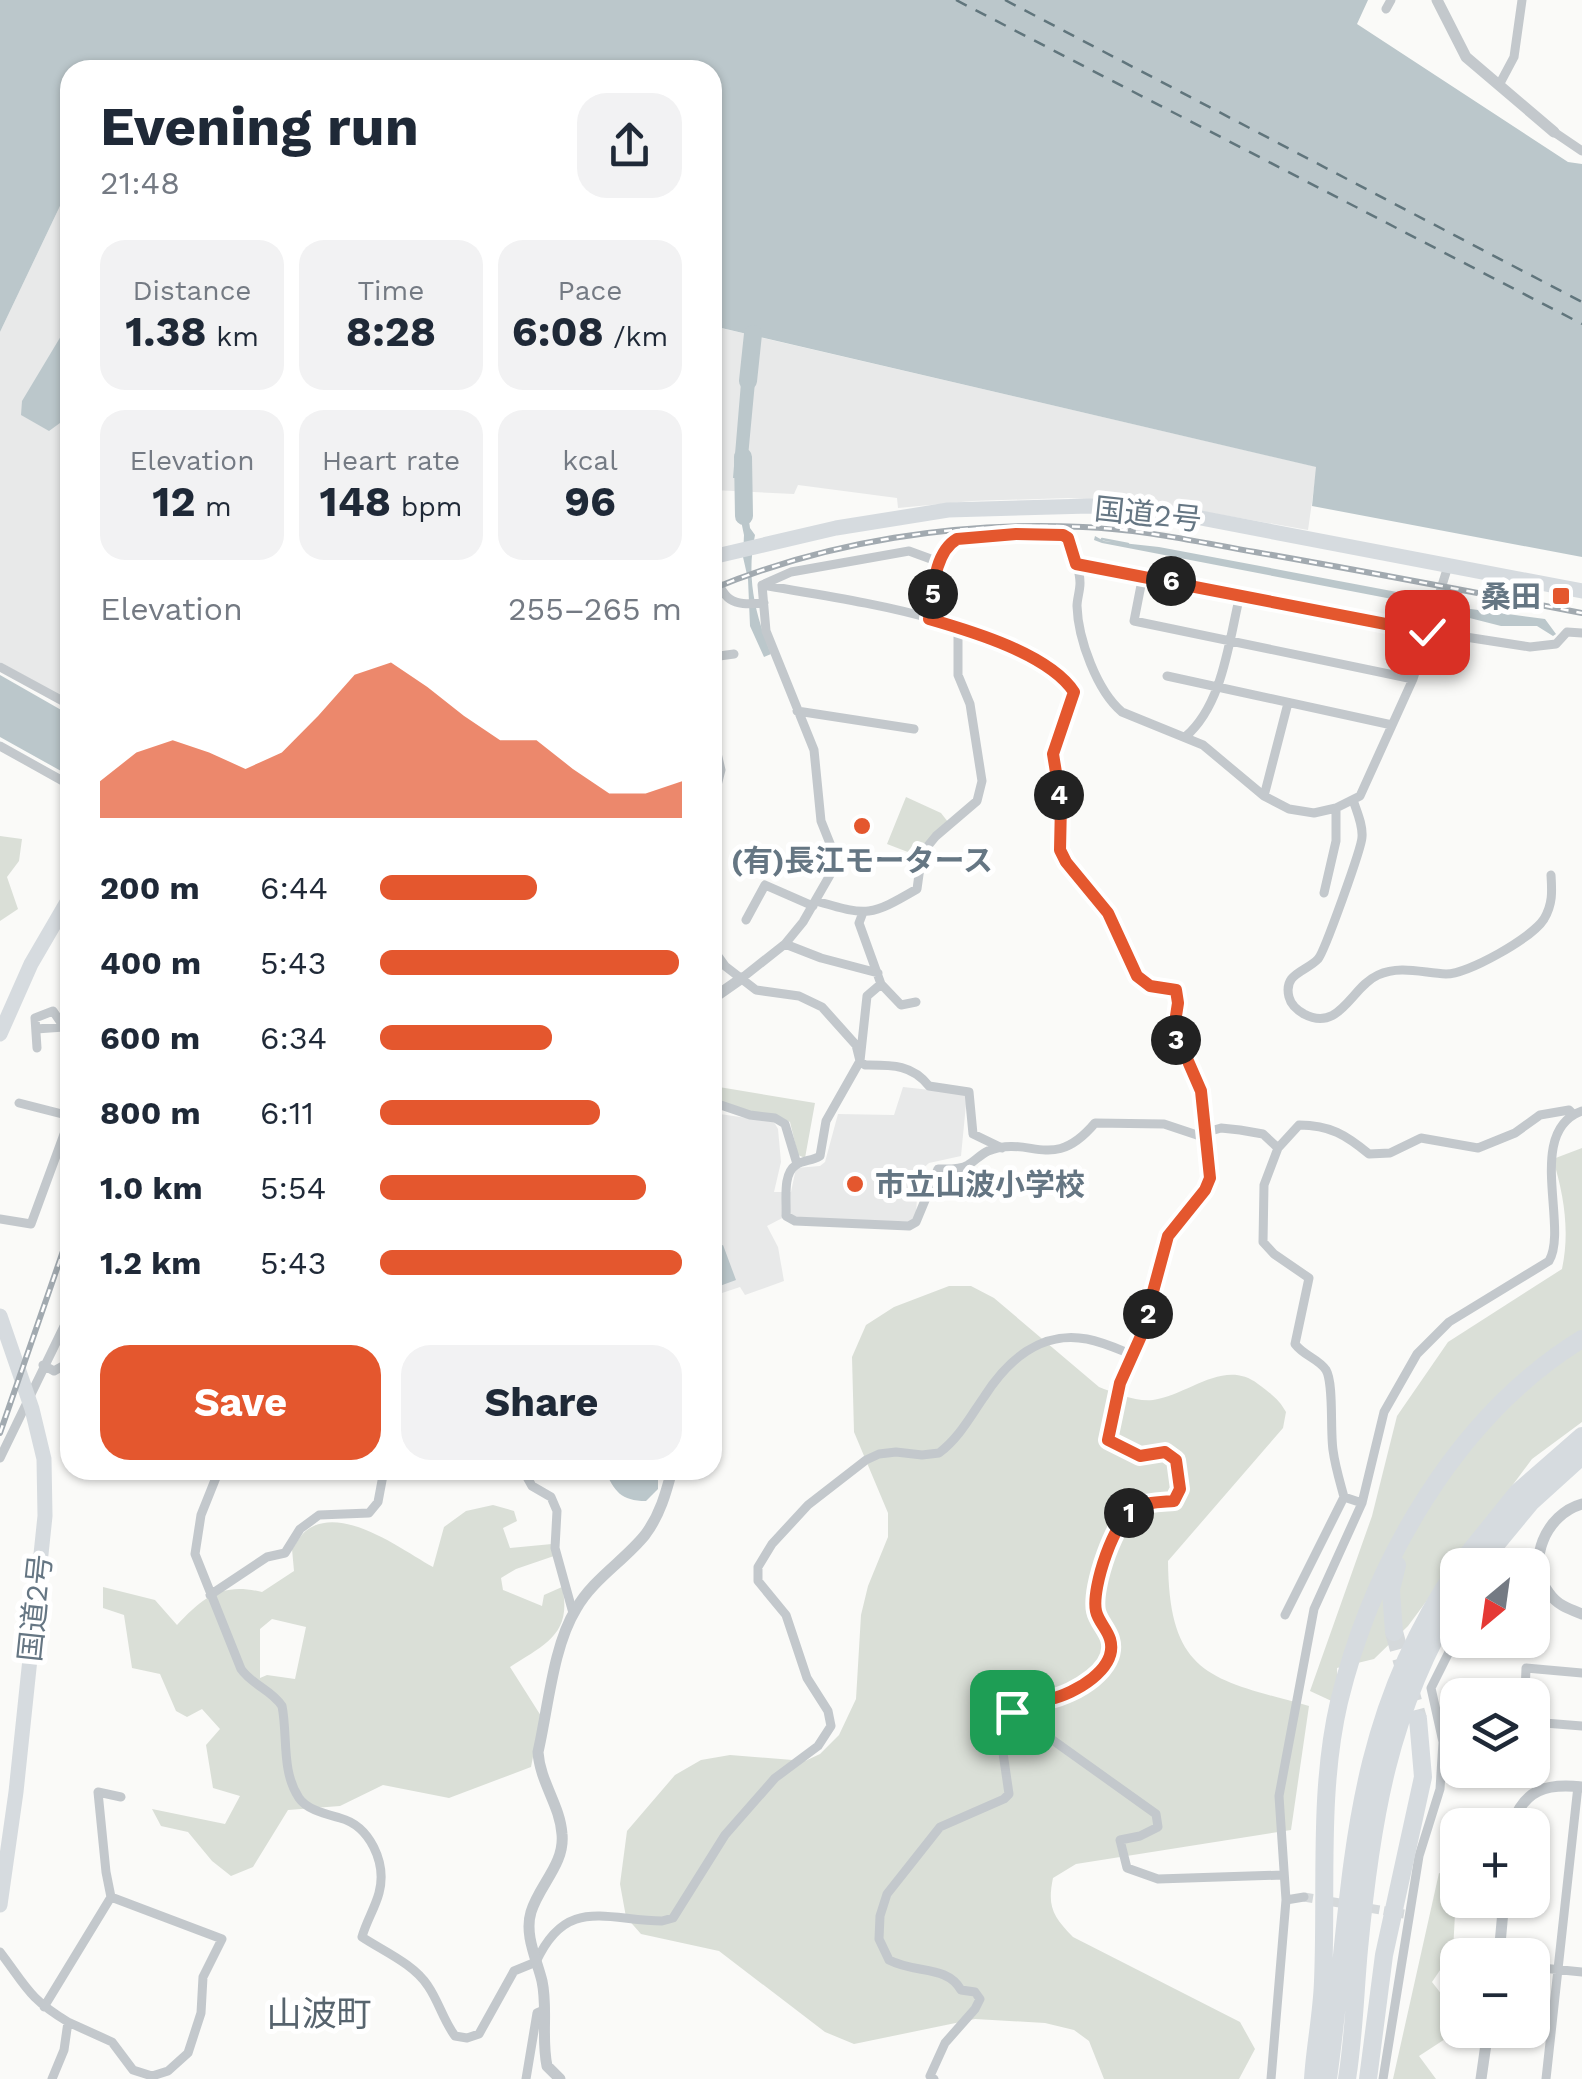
<!DOCTYPE html>
<html lang="en">
<head>
<meta charset="utf-8">
<style>
	:root { --surface:#fff; --page:#f2f2f3; --text:#1f2937; --muted:#747a83; --accent:#e4572e }
	body { margin:0; font-family:"Work Sans","Noto Sans JP",sans-serif; background:var(--page); color:var(--text); height:100vh; display:flex; flex-direction:column; font-size:38px; white-space:nowrap }
	* { box-sizing:border-box; margin:0 }
	p { font-size:32px; color:var(--muted) }
	.icon { flex:none; width:55px; height:55px; fill:none; stroke:currentColor; stroke-width:2; stroke-linecap:round; stroke-linejoin:round }
	.map { position:relative; flex:1; overflow:hidden }
	.panel { position:absolute; left:60px; top:60px; width:662px; height:1420px; display:flex; flex-direction:column; background:var(--surface); border-radius:30px; box-shadow:0 2px 8px #0004 }
	.panel>* { flex:none }
	.needle { width:65px; rotate:209deg }
	.buttons { position:absolute; left:1440px; top:1548px; display:grid; gap:20px }
	.buttons a { display:grid; place-items:center; width:110px; height:110px; border-radius:20px; background:var(--surface); box-shadow:0 2px 8px #0004; font-size:50px }
	.pin { position:absolute; display:grid; place-items:center; width:85px; height:85px; color:#fff; margin:-42px; border-radius:20px; box-shadow:0 5px 15px #0006 }
	.km { position:absolute; width:50px; height:50px; margin:-25px; border-radius:50%; background:#222; color:#fff; font-size:28px; line-height:50px; text-align:center }
	.round { display:grid; place-items:center; flex:none; width:105px; height:105px; border-radius:30px; background:var(--page) }
	.head { display:flex; align-items:center; justify-content:space-between; height:170px; padding:0 40px }
	h1 { font-size:55px; font-weight:700; line-height:75px }
	.figures { display:grid; grid-template-columns:repeat(3,1fr); gap:15px; height:170px; padding:10px 40px }
	.figures div { display:grid; align-content:center; border-radius:25px; background:var(--page); text-align:center }
	.figures b { font-size:42px; font-weight:700 }
	.figures small { font-size:28px; font-weight:400 }
	.figures p { font-size:28px }
	.chart { height:280px; padding:20px 40px }
	.chart p { display:flex; justify-content:space-between }
	.chart svg { width:100%; height:180px; margin-top:10px; fill:var(--accent); opacity:.7 }
	.cta { display:flex; gap:20px; margin-top:auto; padding:20px 40px }
	.cta a { flex:1; height:115px; border-radius:30px; background:var(--accent); color:#fff; font-size:40px; font-weight:700; line-height:115px; text-align:center }
	.cta a+a { background:var(--page); color:var(--text) }
	ul { padding:0 40px; list-style:none; font-size:32px }
	li { display:grid; grid-template-columns:160px 120px 1fr; align-items:center; height:75px }
	li i { height:25px; border-radius:12px; background:var(--accent) }
	.map>svg:first-child { display:block }
	.built { fill:#e8e9e9 }
	.green { fill:#dadfd7; fill-rule:evenodd }
	.water { fill:#bbc7cb }
	.lines { fill:none; stroke-linecap:round; stroke-linejoin:round }
	.stream { stroke:#bbc7cb; stroke-width:2.5 }
	.river { stroke:#bbc7cb; stroke-width:18 }
	.ferry { stroke:#60757c; stroke-width:2.5; stroke-dasharray:12 10; stroke-linecap:butt }
	.minor-tunnel { stroke:#d5d9db; stroke-width:9; stroke-dasharray:9 4.5; stroke-linecap:butt }
	.motorway-tunnel { stroke:#d5d9db; stroke-width:18; stroke-dasharray:18 9; stroke-linecap:butt }
	.minor { stroke:#c3c8cc; stroke-width:9 }
	.tertiary { stroke:#c3c8cc; stroke-width:11 }
	.trunk { stroke:#d6dbdf; stroke-width:15 }
	.motorway { stroke:#d6dbdf; stroke-width:18 }
	.rail-casing { stroke:#a2aab0; stroke-width:6 }
	.rail { stroke:#fff; stroke-width:2.5; stroke-dasharray:8; stroke-linecap:butt }
	.route-casing { stroke:#fff; stroke-width:20 }
	.route { stroke:#e4572e; stroke-width:12 }
	.poi-dot { fill:#e4572e; stroke:#fff; stroke-width:4 }
	.labels { text-anchor:middle; dominant-baseline:central; stroke-width:10; stroke-linejoin:round; paint-order:stroke }
	.street-label { font-size:30px; fill:#657683; stroke:#fff }
	.poi-label { font-size:30px; font-weight:bold; fill:#657683; stroke:#fff; text-anchor:end }
	.quarter-label { font-size:35px; fill:#57646e; stroke:#fff }
</style>
</head>
<body>
<div class="map">
<svg width="1582" height="2079" viewBox="0 0 1582 2079">
	<rect width="100%" height="100%" fill="#fafaf8"/>
	<path class="built" d="M70,185v516l-70,-39v-330z
		M712,326l605,141 -9,63 -113,-20 -71,-9 -56,-3 -96,3 -74,7 -1,-10 -99,-13 -4,9 -81,-4z
		M903,1087l64,7 -6,62 -32,7 -11,10 -2,44 -6,5 -114,-4 -6,-4 -23,12 11,21 6,34 -39,14 -5,-8 -27,9v-183l61,9 4,7 3,33 -7,30h17l5,-24 24,-2 5,-4 13,-48 56,1z"/>
	<path class="green" d="M906,797l35,16 7,9 -35,32 -26,-10z
		M0,836l22,3 -3,22 -12,16 11,32 -18,12z
		M713,1086l102,17 -10,55 -7,-3 -8,-33 -14,-7 -26,-1 -37,-14z
		M1582,1148v274l-50,37 -124,167 -34,33 -37,9 1,36 -28,-13 62,-175 25,-100 51,-74 114,-73c8,-38 2,-73 -9,-110z
		M949,1286h22l23,12 105,89c16,6 37,15 54,13 36,-5 71,-42 105,-16 12,9 21,15 28,28l-3,16 -115,133c1,116 44,118 141,145l-18,124 -215,34 -23,14c-6,29 0,38 20,59l167,85 15,27 -16,30h-135l-15,-38 -15,-11 -29,-7 -70,-4 -121,25 -29,-12 -106,-81 -78,-17 -15,-17 -6,-33 7,-53 48,-56 26,-15 29,-5 75,6 15,-7 19,-19 17,-36 5,-84 7,-29 20,-49v-24l-34,-81 -2,-75 14,-32 28,-18z
		M493,1505l21,6 3,10 -14,7 7,20 42,-4 2,12 -38,13 -15,9 2,12 39,16 2,-11 18,-8c11,47 -18,58 -52,80l31,49 -10,51 -82,31 -66,-13 -43,21 -52,4 -35,57 -22,9 -19,-15 -24,-29 -27,-6 -9,-17 73,15 15,-28 -27,-8 -7,-43 14,-16 -18,-20 -15,8 -11,-6 -16,-37 -28,-6 -8,-53 -21,-7v-21l52,13 22,25c26,-28 45,-43 85,-33l32,-21 -2,-22c4,-5 9,-15 15,-19 35,-26 95,20 126,37l11,-40 22,-16zM272,1619l34,8 -11,52 -28,-4 -7,3v-49z
		M1439,1873l18,4 -4,74 -21,31 25,32 2,16 -40,26 17,23h-43z"/>
	<path class="water" d="M0,0h1368l-11,24 211,138 14,2v393l-270,-51 4,-39 -603,-141 -1,-256h-642v115l-70,147z
		M70,321v85l-10,17 -11,8 -28,-16 1,-14z
		M743,359l14,2 -11,117h-13z
		M735,492h10l5,36 5,7c-9,43 0,78 16,119l-7,3 -14,-31 -2,-47 -5,-22 1,-22z
		M1095,536l9,5 55,6 275,52 -2,6 -14,-1 -316,-61 -8,-3z
		M1456,607l89,12 11,15 -3,2 -16,-10h-36l-55,-14z
		M0,675l70,40v61l-70,-39z
		M723,1245l13,35 -19,7 -4,-13v-26z
		M605,1470h53v19l-12,12c-25,0 -32,-10 -41,-31z"/>
	<g class="lines">
		<path class="stream" d="M1102,539l26,5"/>
		<path class="river" d="M748,381l5,-47
			M743,457l1,59"/>
		<path class="ferry" d="M956,0l626,324
			M1005,0l577,302"/>
		<path class="minor-tunnel" d="M1304,1897l100,17"/>
		<path class="motorway-tunnel" d="M1394,1632l24,87"/>
		<path class="minor" d="M1386,9l5,-9
			M1499,85l15,-28 8,-57
			M1554,132l28,19
			M1077,564l350,67 103,16 26,-3 11,-12 15,1
			M712,570c14,31 17,36 52,33
			M1143,575l-9,46 279,58
			M762,585c104,18 222,32 307,99l5,8 -1,10 -20,52 8,49v47l5,12 42,51 29,63 13,10 26,4c3,16 -6,34 -1,49 7,18 21,33 26,52l9,86 -5,13 -37,46 -27,100 -21,47 -12,57 33,15 24,-3 11,7 4,30 -5,12c-12,1 -29,1 -39,6 -21,10 -45,81 -40,104 2,10 11,18 14,28 9,30 -36,55 -60,60l-10,-6 -14,-18 -20,1 -18,31 15,46 6,41 -5,5 -64,28 -53,67 -7,22 -1,23 10,21c27,14 58,5 72,30l14,2 5,7 -5,10 -30,34 -15,33 4,3
			M762,585l29,-13 118,-21 30,11
			M929,619c4,-26 4,-66 28,-80l60,-5 46,1 5,3c5,14 12,30 12,45 0,8 -3,16 -3,23 1,33 20,85 45,106l81,33 61,51 25,13 25,4 22,-5 24,-12 53,-117 35,-113
			M712,657l22,-3
			M0,667l70,38
			M1167,676l225,49
			M797,711l117,18
			M712,732l9,38 -9,35
			M1185,737c38,-32 44,-97 55,-142
			M0,746l70,39
			M1264,796l24,-93
			M1353,800c4,12 10,25 9,37 0,10 -38,116 -44,122 -12,13 -35,14 -29,38 2,8 8,13 15,17 36,19 47,-27 74,-39 22,-10 45,-2 68,-1 22,0 86,-36 98,-55 9,-15 8,-28 7,-44
			M1324,893l12,-52v-33
			M816,901c52,15 53,16 101,-12l5,-36 14,-17 41,-35 5,-20 -12,-77 -12,-29v-48
			M862,915l-3,8 22,61 -14,12 -7,65 -34,60 -6,35c-8,5 -17,4 -24,9 -14,9 -9,36 -10,51l9,5 114,5 7,-4 22,-53c10,0 22,1 30,-4 7,-4 13,-11 20,-14 43,-17 64,23 107,-28l69,1 33,11 24,-7 19,2 23,4 15,14 -14,37 -1,57 11,12 35,24 -14,66c9,12 24,15 31,26 8,13 4,60 7,80 2,16 7,32 11,47l18,6
			M746,920l19,-35 48,21
			M785,944l36,14 57,15
			M712,948l13,18 31,24 43,6 23,11 34,38 4,16 5,4c26,0 47,-1 64,21l40,6 4,42 29,14
			M742,978l43,-34 18,-22 27,-47 5,-19 -14,-35 -7,-71 -48,-119 -4,-46
			M881,984l20,21 15,-3
			M36,1029l28,-2 -11,-16 -18,7 2,30
			M712,1102l38,13 25,3 10,6 12,40
			M19,1103l51,13
			M1278,1148l21,-23c31,0 47,10 70,29l21,-1 31,-15 57,10 37,-15 25,-18 29,-5 4,4
			M0,1219l31,5 39,-106
			M43,1365l11,6 16,-9
			M0,1458l70,-144
			M219,1470l-18,45 -6,39 46,115c11,16 31,21 41,37 6,30 -1,65 17,92 8,12 27,16 41,20 30,8 47,45 39,75 -4,15 -13,29 -17,44 21,14 52,27 66,49 11,16 15,34 27,50l12,2 12,-4 35,-63 22,-9c30,-66 69,-42 126,-41l11,-3 52,-83 50,-57 43,-32 13,-20 -3,-15 -21,-33 -21,-63 -28,-34v-14l14,-23 36,-39 58,-45 13,-6 17,-2 26,3 17,-2c20,-15 31,-36 45,-56 23,-36 57,-67 103,-58 16,3 31,10 46,16
			M523,1470l9,16 19,11 6,14 -2,37 18,65
			M210,1595l57,-38 18,-4 15,-24 19,-14 50,-2 9,-11 6,-32
			M1285,1615l59,-118
			M1032,1683l-10,-1 -8,8 -2,21 144,103 2,13 -18,9 -20,4 7,28 31,11 125,-4
			M1525,1695l1,-27 56,5
			M1532,1722l50,4
			M1286,1900l18,-3
			M0,1952c26,34 28,46 68,70l-4,28 -12,29
			M1532,1967l50,5
			M44,2007l67,-110 -5,-25 -8,-80 23,5
			M68,2022l44,20 21,28 19,6 16,-5 20,-18 13,-40 2,-36 19,-38 -111,-42
			M526,2079l11,-66 7,-3
			M1271,2079l15,-179 -7,-104 35,-187 48,-106 22,-91 33,-58 32,-32 100,-61c20,-34 -24,-130 33,-150
			M1383,2079l36,-223 21,-67 3,-47 -12,-54 20,-40
			M1546,2079l32,-293"/>
		<path class="tertiary" d="M1437,0l29,57 88,75
			M712,999l30,-21
			M712,1353l4,19 -4,23
			M1582,1504c-36,10 -57,58 -33,89 8,12 20,16 33,21
			M1512,1825c12,-36 35,-42 70,-38
			M1499,1955l5,-55
			M560,2079l-13,-13c-6,-28 1,-57 -5,-85 -5,-21 -18,-46 -11,-69 8,-27 34,-48 31,-78 -2,-29 -22,-52 -24,-82 10,-43 15,-106 38,-143 17,-30 48,-48 69,-74 15,-20 21,-42 27,-65
			M1481,2079l7,-49"/>
		<path class="trunk" d="M712,557l124,-29 112,-18 142,-4 95,9 397,76
			M0,1034l31,-70 39,-67
			M0,1316l32,93 12,50 1,57 -29,276 -16,113"/>
		<path class="motorway" d="M1459,1565l59,-73 64,-56
			M1479,1565l52,-63 51,-46
			M1394,1632l-3,-42 6,-25
			M1313,2079c2,-33 9,-65 10,-98 4,-92 -5,-189 16,-279 34,-140 118,-286 243,-363
			M1328,2079c26,-188 16,-346 130,-512
			M1347,2079c7,-43 8,-87 12,-130 12,-128 30,-240 99,-352
			M1368,2079l16,-124 39,-178 -5,-58"/>
		<defs>
			<path id="rail" d="M712,589c116,-48 246,-68 371,-62 58,2 115,15 172,25 109,19 218,40 327,61
				M0,1433l70,-202"/>
		</defs>
		<use href="#rail" class="rail-casing"/>
		<use href="#rail" class="rail"/>
	</g>
	<g class="lines">
		<defs>
			<path id="route" d="M1012,1712l2,-22 8,-8 10,1 18,16c24,-5 69,-30 60,-60 -3,-10 -12,-18 -14,-28 -5,-23 19,-94 40,-104 10,-5 27,-5 38,-6l6,-12 -4,-29 -11,-8 -25,4 -32,-16 12,-57 21,-47 27,-100 37,-46 5,-12 -9,-87 -27,-62 4,-26 -2,-13 -26,-4 -13,-10 -29,-63 -42,-51 -6,-12 1,-47 -8,-49 21,-62c-25,-38 -103,-61 -145,-73 4,-25 4,-66 28,-80l59,-5 47,1 5,3 8,26 351,68"/>
		</defs>
		<use href="#route" class="route-casing"/>
		<use href="#route" class="route"/>
	</g>
	<g class="poi-dot">
		<rect x="1551" y="586" width="20" height="20" rx="5"/>
		<circle cx="862" cy="826" r="10"/>
		<circle cx="855" cy="1184" r="10"/>
	</g>
	<g class="labels">
		<g class="street-label">
			<text transform="translate(1148 514) rotate(6)">国道2号</text>
			<text transform="translate(35 1608) rotate(-84)">国道2号</text>
		</g>
		<g class="poi-label">
			<text x="1541" y="596">桑田</text>
			<text x="862" y="860" text-anchor="middle">(有)長江モータース</text>
			<text x="875" y="1184" text-anchor="start">市立山波小学校</text>
		</g>
		<g class="quarter-label">
			<text x="319" y="2014">山波町</text>
		</g>
	</g>
</svg>
<div class="buttons">
<a><svg class="needle" viewBox="-14 -14 28 28"><path d="M0-13l5 13h-10z" fill="#e53935"/><path d="M0 13l5-13h-10z" fill="#747a83"/></svg></a>
<a><svg class="icon" aria-label="layers" viewBox="0 0 24 24"><path d="M12 4l9 5-9 5-9-5zM3 14l9 5 9-5"/></svg></a>
<a>+</a>
<a>−</a>
</div>
<div class="pin" style="left:1012px;top:1712px;background:#1e9e55"><svg class="icon" aria-label="arrive" viewBox="0 0 24 24"><path d="M6 21V4h12l-3 4 3 4H6"/></svg></div>
<div class="pin" style="left:1427px;top:632px;background:#d93025"><svg class="icon" aria-label="check" viewBox="0 0 24 24"><path d="M5 12l5 5 9-10"/></svg></div>
<b class="km" style="left:1129px;top:1513px">1</b>
<b class="km" style="left:1148px;top:1314px">2</b>
<b class="km" style="left:1176px;top:1040px">3</b>
<b class="km" style="left:1059px;top:795px">4</b>
<b class="km" style="left:933px;top:594px">5</b>
<b class="km" style="left:1171px;top:581px">6</b>
<section class="panel">
<div class="head"><div><h1>Evening run</h1><p>21:48</p></div><a class="round"><svg class="icon" aria-label="share" viewBox="0 0 24 24"><path d="M12 15V3M7 8l5-5 5 5M5 13v7h14v-7"/></svg></a></div>
<div class="figures">
<div><p>Distance</p><b>1.38<small> km</small></b></div>
<div><p>Time</p><b>8:28</b></div>
<div><p>Pace</p><b>6:08<small> /km</small></b></div>
</div>
<div class="figures">
<div><p>Elevation</p><b>12<small> m</small></b></div>
<div><p>Heart rate</p><b>148<small> bpm</small></b></div>
<div><p>kcal</p><b>96</b></div>
</div>
<div class="chart"><p><span>Elevation</span>255–265 m</p>
<svg viewBox="0 0 160 44" preserveAspectRatio="none"><path d="M0 44V35L10 28L20 25L30 28L40 32L50 28L60 19L70 9L80 6L90 12L100 19L110 25L120 25L130 32L140 38L150 38L160 35V44z"/></svg>
</div>
<ul>
<li><b>200 m</b>6:44<i style="width:52%"></i></li>
<li><b>400 m</b>5:43<i style="width:99%"></i></li>
<li><b>600 m</b>6:34<i style="width:57%"></i></li>
<li><b>800 m</b>6:11<i style="width:73%"></i></li>
<li><b>1.0 km</b>5:54<i style="width:88%"></i></li>
<li><b>1.2 km</b>5:43<i style="width:100%"></i></li>
</ul>
<div class="cta"><a>Save</a><a>Share</a></div>
</section>
</div>
</body>
</html>
